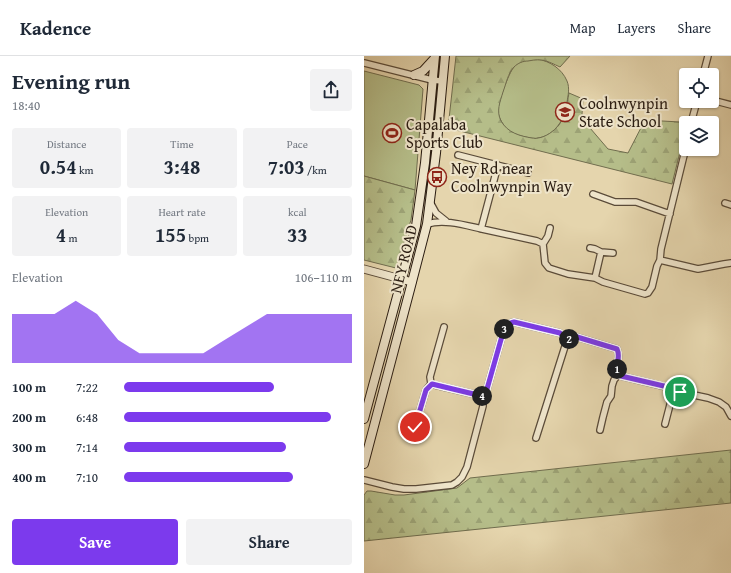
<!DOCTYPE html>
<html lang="en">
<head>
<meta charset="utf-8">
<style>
	:root { --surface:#fff; --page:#f2f2f3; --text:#1f2937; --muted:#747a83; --line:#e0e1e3; --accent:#7c3aed }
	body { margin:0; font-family:"Gentium Book Plus",serif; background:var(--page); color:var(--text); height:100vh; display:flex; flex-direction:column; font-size:15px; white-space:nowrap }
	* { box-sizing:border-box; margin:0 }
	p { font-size:13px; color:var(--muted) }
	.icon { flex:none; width:22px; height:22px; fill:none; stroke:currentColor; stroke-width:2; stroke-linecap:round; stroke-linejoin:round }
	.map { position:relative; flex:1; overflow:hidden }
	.drawer { display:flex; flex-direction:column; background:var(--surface); width:364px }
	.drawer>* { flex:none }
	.tools { position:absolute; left:315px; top:12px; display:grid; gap:8px }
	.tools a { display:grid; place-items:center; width:40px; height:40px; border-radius:4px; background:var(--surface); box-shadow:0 1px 3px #0004; font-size:20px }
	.pin { position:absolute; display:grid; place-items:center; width:34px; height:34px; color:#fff; margin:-17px; border:2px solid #fff; border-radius:50%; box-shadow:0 1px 4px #0007 }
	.km { position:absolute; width:20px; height:20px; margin:-10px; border-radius:50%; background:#222; color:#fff; font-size:11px; line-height:20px; text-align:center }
	.round { display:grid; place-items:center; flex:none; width:42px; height:42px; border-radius:4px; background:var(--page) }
	.summary { display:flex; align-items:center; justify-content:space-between; height:68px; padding:0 12px }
	h1 { font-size:22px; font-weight:700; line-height:30px }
	.figures { display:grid; grid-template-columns:repeat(3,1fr); gap:6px; height:68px; padding:4px 12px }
	.figures div { display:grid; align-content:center; border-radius:4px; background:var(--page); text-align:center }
	.figures b { font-size:20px; font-weight:700 }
	.figures small { font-size:11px; font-weight:400 }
	.figures p { font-size:11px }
	.chart { height:112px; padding:8px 12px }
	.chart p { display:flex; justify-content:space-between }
	.chart svg { width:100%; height:72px; margin-top:4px; fill:var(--accent); opacity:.7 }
	.button { display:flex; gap:8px; margin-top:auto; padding:8px 12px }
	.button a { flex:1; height:46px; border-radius:4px; background:var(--accent); color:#fff; font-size:16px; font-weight:700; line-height:46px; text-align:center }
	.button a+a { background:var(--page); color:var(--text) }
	ul { padding:0 12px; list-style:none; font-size:13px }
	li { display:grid; grid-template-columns:64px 48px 1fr; align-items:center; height:30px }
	li i { height:10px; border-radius:5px; background:var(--accent) }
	header { display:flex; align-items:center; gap:24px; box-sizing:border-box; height:56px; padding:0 20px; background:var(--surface); border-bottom:1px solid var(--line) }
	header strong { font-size:19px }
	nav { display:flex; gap:22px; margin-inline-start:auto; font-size:14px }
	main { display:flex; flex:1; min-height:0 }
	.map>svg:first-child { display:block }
	.grass { fill:#b5bd89; stroke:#706d4e }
	.forest { fill:url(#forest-firs); stroke:#706d4e }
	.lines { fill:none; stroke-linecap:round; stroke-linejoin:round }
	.minor-casing { stroke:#5a4b39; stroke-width:8 }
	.tertiary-casing { stroke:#5a4b39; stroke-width:9 }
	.secondary-casing { stroke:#2b1d12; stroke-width:10 }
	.minor { stroke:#eee4ca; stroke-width:5.5 }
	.tertiary { stroke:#eee4ca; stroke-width:7 }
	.secondary { stroke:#eee4ca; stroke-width:8 }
	.route-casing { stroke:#fff; stroke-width:8 }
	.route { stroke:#7c3aed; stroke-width:5 }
	.labels { text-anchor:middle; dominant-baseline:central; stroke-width:4; stroke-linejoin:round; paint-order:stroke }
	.poi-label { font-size:16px; fill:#2b1d12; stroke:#eee4ca; text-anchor:start }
	.street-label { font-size:16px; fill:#2b1d12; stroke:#eee4ca }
</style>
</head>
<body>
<header>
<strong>Kadence</strong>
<nav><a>Map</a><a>Layers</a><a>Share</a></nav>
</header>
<main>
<section class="drawer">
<div class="summary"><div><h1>Evening run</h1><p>18:40</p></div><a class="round"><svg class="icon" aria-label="share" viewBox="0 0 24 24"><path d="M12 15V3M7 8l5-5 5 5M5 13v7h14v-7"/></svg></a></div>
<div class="figures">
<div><p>Distance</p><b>0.54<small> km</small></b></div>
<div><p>Time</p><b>3:48</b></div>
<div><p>Pace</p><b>7:03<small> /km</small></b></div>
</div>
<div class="figures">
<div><p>Elevation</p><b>4<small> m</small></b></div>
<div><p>Heart rate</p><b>155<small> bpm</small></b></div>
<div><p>kcal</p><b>33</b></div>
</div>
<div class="chart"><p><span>Elevation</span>106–110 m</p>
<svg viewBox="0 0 160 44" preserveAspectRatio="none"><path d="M0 44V14L10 14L20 14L30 6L40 14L50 30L60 38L70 38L80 38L90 38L100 30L110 22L120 14L130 14L140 14L150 14L160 14V44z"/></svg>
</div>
<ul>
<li><b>100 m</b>7:22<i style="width:66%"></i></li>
<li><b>200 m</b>6:48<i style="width:91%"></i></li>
<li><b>300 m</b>7:14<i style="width:71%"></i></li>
<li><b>400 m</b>7:10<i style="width:74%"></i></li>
</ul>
<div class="button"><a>Save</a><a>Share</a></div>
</section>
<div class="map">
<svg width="367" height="517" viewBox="0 0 367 517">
	<defs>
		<pattern id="forest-firs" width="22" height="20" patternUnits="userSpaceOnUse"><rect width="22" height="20" fill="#b5bd89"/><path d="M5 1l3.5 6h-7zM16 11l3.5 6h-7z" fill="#9ca275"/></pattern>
	</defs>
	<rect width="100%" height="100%" fill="#e5d5ad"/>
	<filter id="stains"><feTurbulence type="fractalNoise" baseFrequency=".005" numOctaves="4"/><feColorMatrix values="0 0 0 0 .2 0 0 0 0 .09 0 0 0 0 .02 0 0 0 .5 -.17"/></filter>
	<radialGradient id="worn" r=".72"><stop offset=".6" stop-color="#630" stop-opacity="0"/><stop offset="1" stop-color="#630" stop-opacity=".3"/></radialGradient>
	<path class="grass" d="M173,3c13,2 25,10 30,22 3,7 1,15 0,21 -1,4 -2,9 -3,12 -3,11 -14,23 -26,24 -3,1 -8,0 -12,-1 -6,-1 -15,-4 -19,-8 -4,-4 -8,-11 -9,-17 -1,-7 11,-40 16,-45 5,-7 15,-7 23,-8z
		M0,15l55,14 4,4 -8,101 -51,-14z"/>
	<path class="forest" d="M92,0h114l-10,11c-13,-6 -17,-9 -32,-6 -5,0 -10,2 -14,6 -6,6 -8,17 -11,25 -3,10 -7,19 -2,29 7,12 19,15 31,17 2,0 4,1 6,0 8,-1 16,-7 21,-13 6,-9 8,-21 10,-32l14,6 -1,15 8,14 18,21 20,4 17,-33 35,2 6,2v4l-14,56 -224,-56z
		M0,120l51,14 -4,30 -15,48 -32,-8z
		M367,394v53l-367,38v-46l3,-4h4l24,4h9l53,-7 13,-10z"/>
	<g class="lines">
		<defs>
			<path id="minor" d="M0,7l68,17 10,1
				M339,19l5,-19
				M348,44l19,5
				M327,67l6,-22
				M94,99l70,18
				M229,138l22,8h21l34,12
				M66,146l6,11 10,8
				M361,147l6,2
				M63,168c18,-5 37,1 55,5 19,4 37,8 55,12l6,3 2,19 4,5 19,6 27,4 8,4 42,12 3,-1 4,-6 5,-21 3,-6 1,-11 25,-102
				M117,173l17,-64
				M179,188l5,-8 2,-8
				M226,192l5,1 6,3 12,1
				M296,204l38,9 26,-5 7,-1
				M231,222l6,-26
				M80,271l-14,50 1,7 51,12
				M301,368l8,-31
				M51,371l11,-37 5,-6
				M236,374l3,-13 4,-15 4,-6 1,-10 2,-6 5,-6
				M172,382l31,-98
				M0,424l28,7 12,2h12l36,-4 5,-3 5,-5 5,-10 16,-61 -1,-10 5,-7 17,-60c3,-4 5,-6 10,-7l46,11 7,7 10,-3 40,12c5,11 -5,15 4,27l46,11 6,6 7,-1 28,6 11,4 7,5 5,9"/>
			<path id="tertiary" d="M0,213l48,13"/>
			<path id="secondary" d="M50,19l9,-4 11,-12
				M0,363l52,-193 9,-63 10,-107
				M0,408l48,-182 15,-58 9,-71 9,-97"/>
		</defs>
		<use href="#minor" class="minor-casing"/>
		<use href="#tertiary" class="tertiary-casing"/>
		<use href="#secondary" class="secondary-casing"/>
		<use href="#minor" class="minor"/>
		<use href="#tertiary" class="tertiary"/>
		<use href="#secondary" class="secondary"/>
	</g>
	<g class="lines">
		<defs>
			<path id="route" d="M51,371l11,-37 6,-6 50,12 5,-7 17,-60c3,-4 5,-6 10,-7l46,11 7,7 10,-3 40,12c5,11 -5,15 4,27l47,11 6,6 6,-1"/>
		</defs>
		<use href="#route" class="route-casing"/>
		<use href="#route" class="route"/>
	</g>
	<defs>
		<symbol id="school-ring" viewBox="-11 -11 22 22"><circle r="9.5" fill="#eee4ca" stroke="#8f2418" stroke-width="1.5"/><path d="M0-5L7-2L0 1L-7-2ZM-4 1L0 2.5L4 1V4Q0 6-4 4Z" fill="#8f2418"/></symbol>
		<symbol id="stadium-ring" viewBox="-11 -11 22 22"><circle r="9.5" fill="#eee4ca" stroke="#8f2418" stroke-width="1.5"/><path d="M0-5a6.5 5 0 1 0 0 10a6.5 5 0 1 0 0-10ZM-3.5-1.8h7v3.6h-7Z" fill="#8f2418"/></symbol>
		<symbol id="bus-ring" viewBox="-11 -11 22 22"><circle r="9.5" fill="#eee4ca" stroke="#8f2418" stroke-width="1.5"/><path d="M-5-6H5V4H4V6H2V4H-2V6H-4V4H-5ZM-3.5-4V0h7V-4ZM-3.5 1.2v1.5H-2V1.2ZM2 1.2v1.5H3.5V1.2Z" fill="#8f2418"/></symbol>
	</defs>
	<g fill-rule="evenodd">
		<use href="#school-ring" x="190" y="45" width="22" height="22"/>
		<use href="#stadium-ring" x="17" y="66" width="22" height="22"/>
		<use href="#bus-ring" x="62" y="110" width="22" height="22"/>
	</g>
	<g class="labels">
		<g class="poi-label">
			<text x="215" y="47">Coolnwynpin<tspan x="215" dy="18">State School</tspan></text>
			<text x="42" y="68">Capalaba<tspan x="42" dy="18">Sports Club</tspan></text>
			<text x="87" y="112">Ney Rd near<tspan x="87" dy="18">Coolnwynpin Way</tspan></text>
		</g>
		<g class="street-label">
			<text transform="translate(39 203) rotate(-76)">NEY ROAD</text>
		</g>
	</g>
	<rect width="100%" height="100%" filter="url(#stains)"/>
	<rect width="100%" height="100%" fill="url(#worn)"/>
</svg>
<div class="tools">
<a><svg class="icon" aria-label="locate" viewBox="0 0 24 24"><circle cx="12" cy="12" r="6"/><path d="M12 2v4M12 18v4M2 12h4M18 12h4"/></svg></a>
<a><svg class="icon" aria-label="layers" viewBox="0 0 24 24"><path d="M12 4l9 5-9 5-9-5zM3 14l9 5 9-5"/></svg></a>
</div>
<div class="pin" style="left:316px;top:336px;background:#1e9e55"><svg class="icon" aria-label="arrive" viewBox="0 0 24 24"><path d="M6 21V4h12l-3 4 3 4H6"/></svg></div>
<div class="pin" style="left:51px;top:371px;background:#d93025"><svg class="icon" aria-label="check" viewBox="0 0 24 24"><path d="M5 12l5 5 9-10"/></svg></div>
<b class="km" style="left:253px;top:313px">1</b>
<b class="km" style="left:205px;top:283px">2</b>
<b class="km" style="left:140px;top:273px">3</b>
<b class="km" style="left:118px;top:340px">4</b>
</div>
</main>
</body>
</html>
